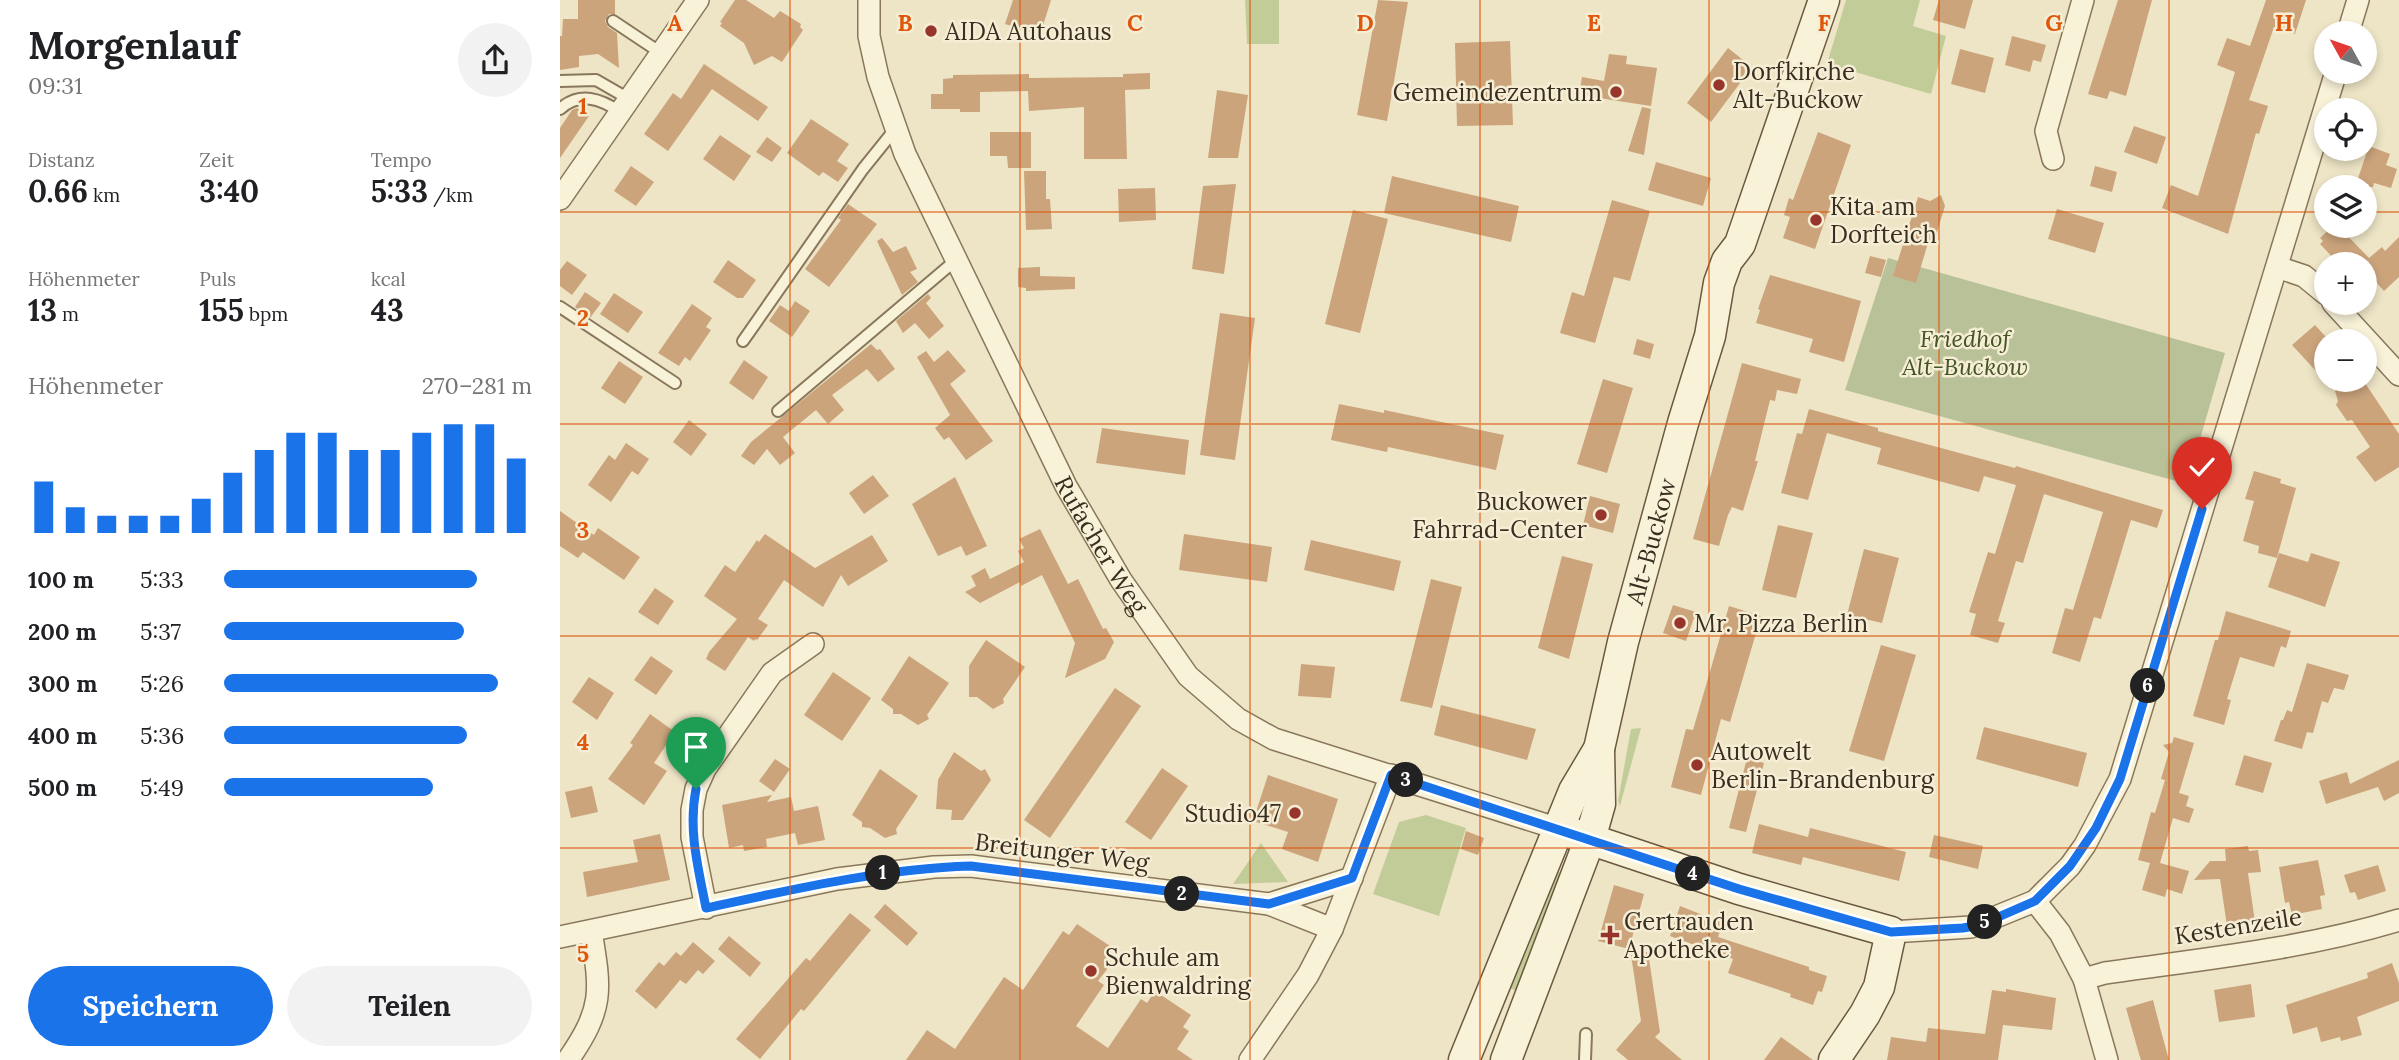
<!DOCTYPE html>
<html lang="de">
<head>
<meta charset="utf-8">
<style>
	:root { --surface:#fff; --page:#f2f2f2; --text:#202124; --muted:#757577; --accent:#1a73e8 }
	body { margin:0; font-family:Lora,serif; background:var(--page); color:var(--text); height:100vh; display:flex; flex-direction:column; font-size:26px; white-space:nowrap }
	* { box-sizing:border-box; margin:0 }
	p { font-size:23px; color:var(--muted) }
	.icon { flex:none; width:38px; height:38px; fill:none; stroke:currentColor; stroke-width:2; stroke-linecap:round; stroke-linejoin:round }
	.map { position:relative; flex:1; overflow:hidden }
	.details { display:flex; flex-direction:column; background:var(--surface); width:560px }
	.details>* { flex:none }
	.needle { width:46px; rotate:310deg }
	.tools { position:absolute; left:1754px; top:21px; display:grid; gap:14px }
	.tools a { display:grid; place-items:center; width:63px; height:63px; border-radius:50%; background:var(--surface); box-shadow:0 4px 10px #0003; font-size:35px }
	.pin { position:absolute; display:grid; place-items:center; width:60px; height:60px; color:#fff; margin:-72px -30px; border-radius:50% 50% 50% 0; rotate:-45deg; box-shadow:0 0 7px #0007 }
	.pin .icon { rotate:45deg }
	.km { position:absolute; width:35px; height:35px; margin:-18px; border-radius:50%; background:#222; color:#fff; font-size:19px; line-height:35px; text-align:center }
	.round { display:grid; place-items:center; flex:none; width:74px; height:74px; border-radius:37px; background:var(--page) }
	.headline { display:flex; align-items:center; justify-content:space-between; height:119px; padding:0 28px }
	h1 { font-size:38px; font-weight:700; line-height:52px }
	.figures { display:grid; grid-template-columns:repeat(3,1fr); gap:10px; height:119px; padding:7px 28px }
	.figures div { display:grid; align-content:center }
	.figures b { font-size:30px; font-weight:700 }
	.figures small { font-size:19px; font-weight:400 }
	.figures p { font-size:19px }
	.chart { height:196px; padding:14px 28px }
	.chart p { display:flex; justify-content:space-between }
	.chart svg { width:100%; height:126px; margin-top:7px; stroke:var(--accent); stroke-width:6 }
	.button { display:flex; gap:14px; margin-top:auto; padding:14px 28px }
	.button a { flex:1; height:80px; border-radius:42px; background:var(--accent); color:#fff; font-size:28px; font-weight:700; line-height:80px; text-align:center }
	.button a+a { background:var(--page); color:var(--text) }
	ul { padding:0 28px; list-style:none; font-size:23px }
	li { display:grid; grid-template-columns:112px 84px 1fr; align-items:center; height:52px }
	li i { height:18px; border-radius:9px; background:var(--accent) }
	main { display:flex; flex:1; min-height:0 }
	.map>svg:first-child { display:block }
	.green { fill:#c2cc99 }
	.cemetery { fill:#b9c198 }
	.building { fill:#cba47c }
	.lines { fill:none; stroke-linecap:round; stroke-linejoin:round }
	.lane-casing { stroke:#89775c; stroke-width:14 }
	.street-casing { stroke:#89775c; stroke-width:24 }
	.secondary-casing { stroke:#6a583f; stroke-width:33 }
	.lane { stroke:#f8f2d9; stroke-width:10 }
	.street { stroke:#f8f2d9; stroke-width:21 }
	.secondary { stroke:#f8f2d9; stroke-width:30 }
	.route-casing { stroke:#fff; stroke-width:14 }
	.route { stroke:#1a73e8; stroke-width:9 }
	.grid { fill:none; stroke:#df570d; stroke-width:2; stroke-opacity:0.55 }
	.poi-dot { fill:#97352d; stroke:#f5eed5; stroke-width:2.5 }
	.labels { text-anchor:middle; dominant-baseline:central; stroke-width:5; stroke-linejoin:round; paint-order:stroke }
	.poi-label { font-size:24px; fill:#392e1f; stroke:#f5eed5; text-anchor:start }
	.park-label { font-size:24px; font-style:italic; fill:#455526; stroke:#f5eed5 }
	.street-label { font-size:24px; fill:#392e1f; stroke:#f5eed5 }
	.grid-label { font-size:23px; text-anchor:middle; font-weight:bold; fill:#df570d; stroke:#f5eed5; stroke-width:5; stroke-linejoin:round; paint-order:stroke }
</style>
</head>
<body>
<main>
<section class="details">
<div class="headline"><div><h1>Morgenlauf</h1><p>09:31</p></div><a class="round"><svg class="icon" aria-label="share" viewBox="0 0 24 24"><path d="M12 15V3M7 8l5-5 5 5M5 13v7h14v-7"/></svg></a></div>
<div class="figures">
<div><p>Distanz</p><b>0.66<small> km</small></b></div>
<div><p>Zeit</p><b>3:40</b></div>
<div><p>Tempo</p><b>5:33<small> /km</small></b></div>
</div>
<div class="figures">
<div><p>Höhenmeter</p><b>13<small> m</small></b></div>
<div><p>Puls</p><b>155<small> bpm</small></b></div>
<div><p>kcal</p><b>43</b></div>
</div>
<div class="chart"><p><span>Höhenmeter</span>270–281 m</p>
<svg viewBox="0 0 160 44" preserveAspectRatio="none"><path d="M5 44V26M15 44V35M25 44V38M35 44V38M45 44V38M55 44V32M65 44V23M75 44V15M85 44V9M95 44V9M105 44V15M115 44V15M125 44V9M135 44V6M145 44V6M155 44V18"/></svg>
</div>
<ul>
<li><b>100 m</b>5:33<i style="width:82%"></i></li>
<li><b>200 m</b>5:37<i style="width:78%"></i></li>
<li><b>300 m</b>5:26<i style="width:89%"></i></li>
<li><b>400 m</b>5:36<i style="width:79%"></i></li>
<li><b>500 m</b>5:49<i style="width:68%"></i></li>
</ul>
<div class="button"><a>Speichern</a><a>Teilen</a></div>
</section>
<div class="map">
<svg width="1839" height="1060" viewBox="0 0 1839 1060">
	<rect width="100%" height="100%" fill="#eee5c6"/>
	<path class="green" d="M685,0h34v44h-32z
		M1286,0h74l-7,26 33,10 -15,58 -104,-30z
		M1081,728l-21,78 -2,-5 13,-72z
		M866,815l40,13 -27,88 -66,-22 26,-72z
		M701,843l27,39 -55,2z
		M996,872l6,1 -45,118 -10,-4z"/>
	<path class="cemetery" d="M1328,258l337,95 -38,131 -342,-94z"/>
	<path class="building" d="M18,0h37v14h-6l-4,7 3,6 9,6 2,35 -21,-14 -19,2v11l-19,3v-34h2l1,-17h15z
		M175,0h11l28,18 6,-7 21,13 -1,3 3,3 -21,32 -10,-6 -18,9 -10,-22 -24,-17 2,-3 -2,-1z
		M453,0h38l-11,35 -35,-11z
		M818,0l30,2 -21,119 -30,-6z
		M1379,0h34l-8,29 -32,-9z
		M1558,0h34l-26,96 -16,-5 -3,8 -19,-5z
		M1706,0h40l-11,34 -21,-7 -25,73 19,6 -9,28 -3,-1 -28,101 -66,-26 9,-23 27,11 37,-124 -18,-7 10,-27 23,8z
		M1452,36l34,9 -5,17 -8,-2 -3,12 -25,-7z
		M950,41l3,84 -56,1 -2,-83z
		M1168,48l24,19 -41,55 -24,-19z
		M1400,49l34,9 -9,35 -34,-9z
		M1049,54l18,2 -1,8 31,4 -6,38 -72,-11 3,-18 22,4z
		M144,64l64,43 -10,14 -46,-32 -44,62 -24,-17 29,-41 8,6z
		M590,73v16l-25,1 2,69h-43v-52l-55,4 -1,-20 -48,1v20h-20v-3h-29v-15h12v-15l10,-1v-3l76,-1v4l94,-1v-3z
		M657,90l31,5 -10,63h-30z
		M1082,107l9,2 -7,46 -16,-4z
		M17,108l12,8 -29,42v-30l12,-18z
		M251,119l38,25 -12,17 11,7 -10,14 -15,-10 -4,4 -32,-23z
		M1574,126l32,11 -9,27 -33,-12z
		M430,132h41v36h-23l-1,-12h-17z
		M1258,132l33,13 -36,104 -32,-11 7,-21 -6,-2 5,-17 4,2z
		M160,135l31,21 -17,25 -31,-22z
		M207,137l15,11 -10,14 -16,-10z
		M1809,146l21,8 -4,11 11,4 -6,19 -17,-5 -1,4h-18z
		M1096,162l55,16 -8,28 -55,-16z
		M71,166l23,16 -18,24 -22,-15z
		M1535,166l22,6 -5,20 -22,-6z
		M464,171h22v28h4l2,30 -26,1z
		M832,176l127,30 -8,36 -127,-29z
		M676,184l-12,90 -32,-5 11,-83z
		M595,188l1,32 -37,2 -1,-33z
		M1381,195l4,11 -12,39 -5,-2 -12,40 -23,-7 25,-79 12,4z
		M1052,200l38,11 -20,70 -16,-4 -19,66 -35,-10 12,-41 12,4z
		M288,204l29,20 -48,63 -24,-18 36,-49 -3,-2z
		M1497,209l47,14 -9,30 -47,-14z
		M793,210l35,9 -28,114 -35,-9z
		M1778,226l31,32 13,-11 3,4 14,-14v40l-15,14 -20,-22v-5h-25l-19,-20 3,-3 -3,-3 12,-11 2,2z
		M322,238l11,14 13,-6 11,23 -7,3 8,10 -16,13 -25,-54z
		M1310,256l16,4 -5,17 -16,-4z
		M168,260l28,20 -13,18h-6l-24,-16z
		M7,261l20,14 -15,20 -12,-9v-16z
		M480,267v9l35,1v12l-49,2v-3l-8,-1v-19z
		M1210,275l91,26 -17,61 -35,-10 4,-13 -57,-16 4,-13 -2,-1z
		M25,292l16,11 -11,15 -15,-11z
		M54,293l29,19 -15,21 -28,-19z
		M368,294l3,4 -5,5 18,23 -15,13 -14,-16 -12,10 -7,-12z
		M235,301l15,10 -18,26 -23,-16 11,-16 9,6z
		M132,304l20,14 -6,9 5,3 -21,31 -5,-4 -6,9 -21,-13z
		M660,313l35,5 -20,142 -35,-5z
		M1755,325l11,12v45l-34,-37z
		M1077,339l17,5 -4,15 -17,-5z
		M311,344l6,6 3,-1 15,20 -17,13 -11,-13 -35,26 12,15 -16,14 -12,-14 -33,27 12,16 -15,12 -13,-16 -13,16 -13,-9 10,-14z
		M388,350l18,21 -16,13 43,57 -27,19 -17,-23 -5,3 -9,-12 15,-13 -33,-58 9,-6 8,11z
		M184,360l24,17 -15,23 -24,-17z
		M59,361l24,16 -18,27 -24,-16z
		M1182,363l59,16 -4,15 -20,-4 -2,11 -5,-1 -15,61h3l-15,50 -11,-4 -4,8 -9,31 -26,-7z
		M1043,379l30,9 -26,85 -30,-9z
		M1791,380h12l36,54v33l-24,15 -19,-25 14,-10 -18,-27 -5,1 -11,-16 2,-4 -3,-10z
		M779,404l45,9v-3l120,25 -8,35 -108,-23 -1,5 -56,-12z
		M1249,409l69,19v3l137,37 1,-2 147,44 -6,18 -26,-8 -30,99 -7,-2 -14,45 -28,-9 13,-45 8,2 30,-98 -59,-18 -21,69 -7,-2 -18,60 7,2 -7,20 -28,-8 6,-21 -7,-2 19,-60 7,2 21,-69 -32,-9 -5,16 -102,-28 4,-16 -54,-15 -19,67 -27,-7 16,-60 5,1z
		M129,420l18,14 -16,22 -18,-14z
		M542,428l87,12 -4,35 -89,-12z
		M66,443l23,16 -11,16 -6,-4 -21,31 -23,-17 21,-30 6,5z
		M1694,471l27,8 -1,4 16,5 -19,70 -19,-5 1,-7 -16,-5 11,-40 -9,-2z
		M313,475l16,21 -25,18 -15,-21z
		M395,477l32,69 -21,10 -5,-10 -23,10 -26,-52z
		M1030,496l30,8 -7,29 -30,-8z
		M0,511l34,24 4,-7 42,29 -16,23 -41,-28 -5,6 -18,-12z
		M1218,525l35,8 -17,65 -34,-8z
		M480,529l28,55 10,-5 25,50 3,-1 8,14 -9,17 -40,19 10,-35 -33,-68 -21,11 -1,-4 -40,21 -15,-11 11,-6 -5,-10 14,-8 5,11 34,-17 -6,-11 6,-3 -5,-9z
		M205,534l50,34 57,-33 16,26 -40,25 -7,-11 -18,32 -39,-27 -26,39 10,6 -11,15 -2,-1 -1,2 -6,-4 -23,34 -19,-12 3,-7 28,-33 -33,-23 21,-31 10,7 22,-32 2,2z
		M624,534l88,13 -5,35 -88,-12z
		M751,540l90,21 -7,30 -90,-21z
		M1304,549l35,9 -17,65 -35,-8z
		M1719,553l29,9 3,-9 29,9 -15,45 -57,-20z
		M1002,556l31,8 -24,95 -31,-11z
		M871,579l31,8 -30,121 -32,-7z
		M95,588l19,13 -16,24 -20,-13z
		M1113,605l23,7 -10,29 -23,-8z
		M1169,606l32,10 -31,106 -9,-3 -20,76 -30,-8 15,-58 7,1z
		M1666,611l65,20 -5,17 -5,-2 -7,21 -34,-10 -13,42 4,1 -7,25 -31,-9 22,-76h3z
		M426,640l39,27 -22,32 1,4 -11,6 -16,-12h-8v-31z
		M1321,645l35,10 -32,106 -35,-10z
		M91,656l22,15 -17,24 -22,-15z
		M349,656l40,27 -22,32 2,4 -11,6 -17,-11h-8v-5l-12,-9z
		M1747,663l42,12 -5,15 -10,-2 -6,15 -6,-2 -9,32 -6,-1 -5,17 -28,-8 7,-21h2l4,-10 5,2z
		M741,664l34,3 -4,31 -33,-2z
		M273,672l38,26 -29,43 -38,-26z
		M29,677l25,16 -17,27 -25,-18z
		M555,688l26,18 -91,132 -26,-18z
		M881,705l95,24 -9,31 -93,-25z
		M90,714l25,18 -21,31 13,8 -23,34 -36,-26 25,-34 -3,-2z
		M1424,727l103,26 -9,34 -102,-28z
		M1614,737l20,6 -15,50 10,3 -3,10 8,3 -5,14 -16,-5 -13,45 29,8 -7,23 -15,-5 -2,8 -23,-7 8,-27 -12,-3 13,-48 4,1 10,-33 -4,-1 8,-27 -6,-7 9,-2z
		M394,752l27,19 4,-2 6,11 -28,40h-12l1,-10 -16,-1 2,-29z
		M1684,755l28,8 -9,30 -28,-8z
		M1187,758l17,5 -18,69 -17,-4z
		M215,759l15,10 -16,23 -15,-11z
		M1839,760v33l-15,8 -6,-14 -52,17 -7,-23 28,-9 3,12z
		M602,768l26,18 -37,54 -26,-18z
		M320,769l38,27 -22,33 1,5 -12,4 -15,-10 -8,-1v-5l-10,-7z
		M708,775l70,24 -20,63 -36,-13 6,-17 -35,-11z
		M32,786l6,26 -27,6 -6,-26z
		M212,795l-5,7 24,-5 3,14 24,-5 7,34 -27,5 -3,-12 -29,6 1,8 -23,4 -1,-6 -14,3 -7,-43z
		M1199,824l49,13 2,-9 96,24 -7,29 -96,-24 -2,8 -49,-12z
		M906,831l18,7 -6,17 -17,-6z
		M100,834l10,46 -83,17 -4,-25 55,-10 -5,-22z
		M1374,835l49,11 -5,23 -49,-12z
		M1688,846l1,5 9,-1 3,22 -13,1 7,49 -28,4 -7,-47 -26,1 16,-19h16l-1,-12z
		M1758,860l7,35 -5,1 2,13 -30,6 -3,-13 -4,1 -6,-36z
		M1818,865l8,26 -28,9 -3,-8 -5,1 -6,-18z
		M1054,885l30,9 -15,55 -31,-8z
		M325,904l33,29 -11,13 -33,-29z
		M1120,906l43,17 -5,14 91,30v3l18,6 -5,16 -4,-1 -5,14 -23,-8 1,-3 -63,-21 5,-14 -63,-23z
		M290,913l21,17 -67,81 -3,-2 -41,50 -24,-20 70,-81 4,3z
		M517,924l36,24 -8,12 6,4 -13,17 6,4 -28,41 32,22 33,-49 6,4 8,-12 36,24 -8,12 6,4 -12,18 16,11h-287l21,-30 28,19 49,-72 19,13 40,-59 6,4z
		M169,936l32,27 -11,14 -32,-28z
		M133,942l22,19 -12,13 -5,-4 -12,14 -6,-4 -24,29 -21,-18 24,-29 5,4 12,-14 5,4z
		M1088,952l12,80 -5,5 27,23h-54l-12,-10 25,-29 -10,-66z
		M1832,963l7,20v18l-42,16 5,18 -21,6 -1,-4 -19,5 -4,-15 -24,7 -7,-29 82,-27 -1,-5z
		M1691,984l4,33 -36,5 -5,-32z
		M1446,989l50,9 -4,32 -49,-5 -5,35h-111l4,-23 35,5 2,-14 57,6 7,-44 14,2z
		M1593,1000l8,31 8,29h-28l-2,-6 -13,-46z
		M1221,1037l32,23h-49z"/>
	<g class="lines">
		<defs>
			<path id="lane" d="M53,21l48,32
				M0,81l36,-1 33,19
				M0,109c20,-18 41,-10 60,3
				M0,307l115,76
				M183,341l120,-172 33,-41
				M218,411l178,-151
				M1025,1060l1,-26"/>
			<g id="street">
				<path id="s1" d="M309,0v36l9,41 27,77 161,332 55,94 67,96 50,43 36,20 285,90"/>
				<path d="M1788,33l10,-33"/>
				<path d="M1493,159l-7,-28 37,-131"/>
				<path d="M0,199l138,-199"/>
				<path d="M1717,267l27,9 22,18"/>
				<path d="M1773,303l66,72"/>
				<path d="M1475,901l25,32 24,46 23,81"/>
				<path d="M709,904l83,-26"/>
				<path d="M146,908l-14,-71v-27l4,-21 9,-20 67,-96 41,-29"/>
				<path d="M1331,932l80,-5 64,-26 35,-35 15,-21 35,-66 216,-707"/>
				<path d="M0,937l277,-58 97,-12 37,-1 298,38 63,25"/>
				<path d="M1524,979l21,-6c98,-14 199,-24 294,-53"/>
				<path d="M8,1060c36,-52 33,-69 23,-129"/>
				<path d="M690,1060l58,-85 24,-46 59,-154"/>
			</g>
			<g id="secondary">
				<path d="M999,829l180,60 152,43 -12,55 -14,27 -31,46"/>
				<path d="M904,1060l110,-269 25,-42"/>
				<path id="s2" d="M946,1060l84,-221 10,-35 -1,-55 24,-107 60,-219 27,-87 9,-53 8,-22 13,-17 84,-244"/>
			</g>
		</defs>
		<use href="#lane" class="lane-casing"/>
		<use href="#street" class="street-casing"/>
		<use href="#secondary" class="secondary-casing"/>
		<use href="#lane" class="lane"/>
		<use href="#street" class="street"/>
		<use href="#secondary" class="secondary"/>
	</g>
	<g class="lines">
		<defs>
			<path id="route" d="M136,789c-8,41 2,78 10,119 88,-19 174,-39 265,-42l298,38 83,-26 39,-103 348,114 152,43 72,-4 17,-3 55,-24 35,-35 26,-38 24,-49 82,-270"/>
		</defs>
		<use href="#route" class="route-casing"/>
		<use href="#route" class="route"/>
	</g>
	<path class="grid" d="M230,0v1060M460,0v1060M690,0v1060M920,0v1060M1149,0v1060M1379,0v1060M1609,0v1060M0,212h1766M1804,212h35M0,424h1839M0,636h1839M0,848h1839"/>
	<g class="poi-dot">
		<circle cx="371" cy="31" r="7"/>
		<circle cx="1159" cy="85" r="7"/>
		<circle cx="1056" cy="92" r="7"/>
		<circle cx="1256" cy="220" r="7"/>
		<circle cx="1041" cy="515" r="7"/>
		<circle cx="1120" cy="623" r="7"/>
		<circle cx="1137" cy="765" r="7"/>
		<circle cx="735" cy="813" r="7"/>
		<path d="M1046.5 924.5h7v7h7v7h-7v7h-7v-7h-7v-7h7z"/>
		<circle cx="531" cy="971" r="7"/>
	</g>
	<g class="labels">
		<g class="poi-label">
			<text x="385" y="31">AIDA Autohaus</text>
			<text x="1173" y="71">Dorfkirche<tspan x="1173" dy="28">Alt-Buckow</tspan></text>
			<text x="1042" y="92" text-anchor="end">Gemeindezentrum</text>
			<text x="1270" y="206">Kita am<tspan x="1270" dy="28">Dorfteich</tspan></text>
			<text x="1027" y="501" text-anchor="end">Buckower<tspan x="1027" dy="28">Fahrrad-Center</tspan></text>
			<text x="1134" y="623">Mr. Pizza Berlin</text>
			<text x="1151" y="751">Autowelt<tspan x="1151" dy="28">Berlin-Brandenburg</tspan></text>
			<text x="721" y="813" text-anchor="end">Studio47</text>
			<text x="1064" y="921">Gertrauden<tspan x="1064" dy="28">Apotheke</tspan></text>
			<text x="545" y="957">Schule am<tspan x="545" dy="28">Bienwaldring</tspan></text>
		</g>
		<g class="park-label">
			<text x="1405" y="338">Friedhof<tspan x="1405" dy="28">Alt-Buckow</tspan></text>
		</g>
		<g class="street-label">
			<text stroke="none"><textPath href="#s2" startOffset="542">Alt-Buckow</textPath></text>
			<text stroke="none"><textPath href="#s1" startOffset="597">Rufacher Weg</textPath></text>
			<text transform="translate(502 852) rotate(7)">Breitunger Weg</text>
			<text transform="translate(1678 926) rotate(-9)">Kestenzeile</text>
		</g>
	</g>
	<g class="grid-label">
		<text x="115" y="31">A</text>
		<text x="345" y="31">B</text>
		<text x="575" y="31">C</text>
		<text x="805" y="31">D</text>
		<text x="1034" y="31">E</text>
		<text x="1264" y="31">F</text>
		<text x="1494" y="31">G</text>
		<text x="1724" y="31">H</text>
		<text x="23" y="114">1</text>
		<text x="23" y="326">2</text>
		<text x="23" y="538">3</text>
		<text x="23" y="750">4</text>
		<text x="23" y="962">5</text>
	</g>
</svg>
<div class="tools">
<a><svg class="needle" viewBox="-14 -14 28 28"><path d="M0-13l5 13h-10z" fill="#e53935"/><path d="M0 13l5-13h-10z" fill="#757577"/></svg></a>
<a><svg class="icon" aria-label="locate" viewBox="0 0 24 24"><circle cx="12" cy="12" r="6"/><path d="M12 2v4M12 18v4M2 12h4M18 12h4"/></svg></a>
<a><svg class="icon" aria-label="layers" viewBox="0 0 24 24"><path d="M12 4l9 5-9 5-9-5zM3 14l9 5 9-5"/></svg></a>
<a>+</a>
<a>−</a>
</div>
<div class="pin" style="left:136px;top:789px;background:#1e9e55"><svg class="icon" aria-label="arrive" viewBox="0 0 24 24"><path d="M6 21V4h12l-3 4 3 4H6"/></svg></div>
<div class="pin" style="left:1642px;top:509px;background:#d93025"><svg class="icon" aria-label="check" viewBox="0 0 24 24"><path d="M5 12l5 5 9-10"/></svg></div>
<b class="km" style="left:323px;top:873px">1</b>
<b class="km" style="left:622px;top:894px">2</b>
<b class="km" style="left:846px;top:780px">3</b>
<b class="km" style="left:1133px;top:874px">4</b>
<b class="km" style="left:1425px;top:922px">5</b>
<b class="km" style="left:1588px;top:686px">6</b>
</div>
</main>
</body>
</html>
